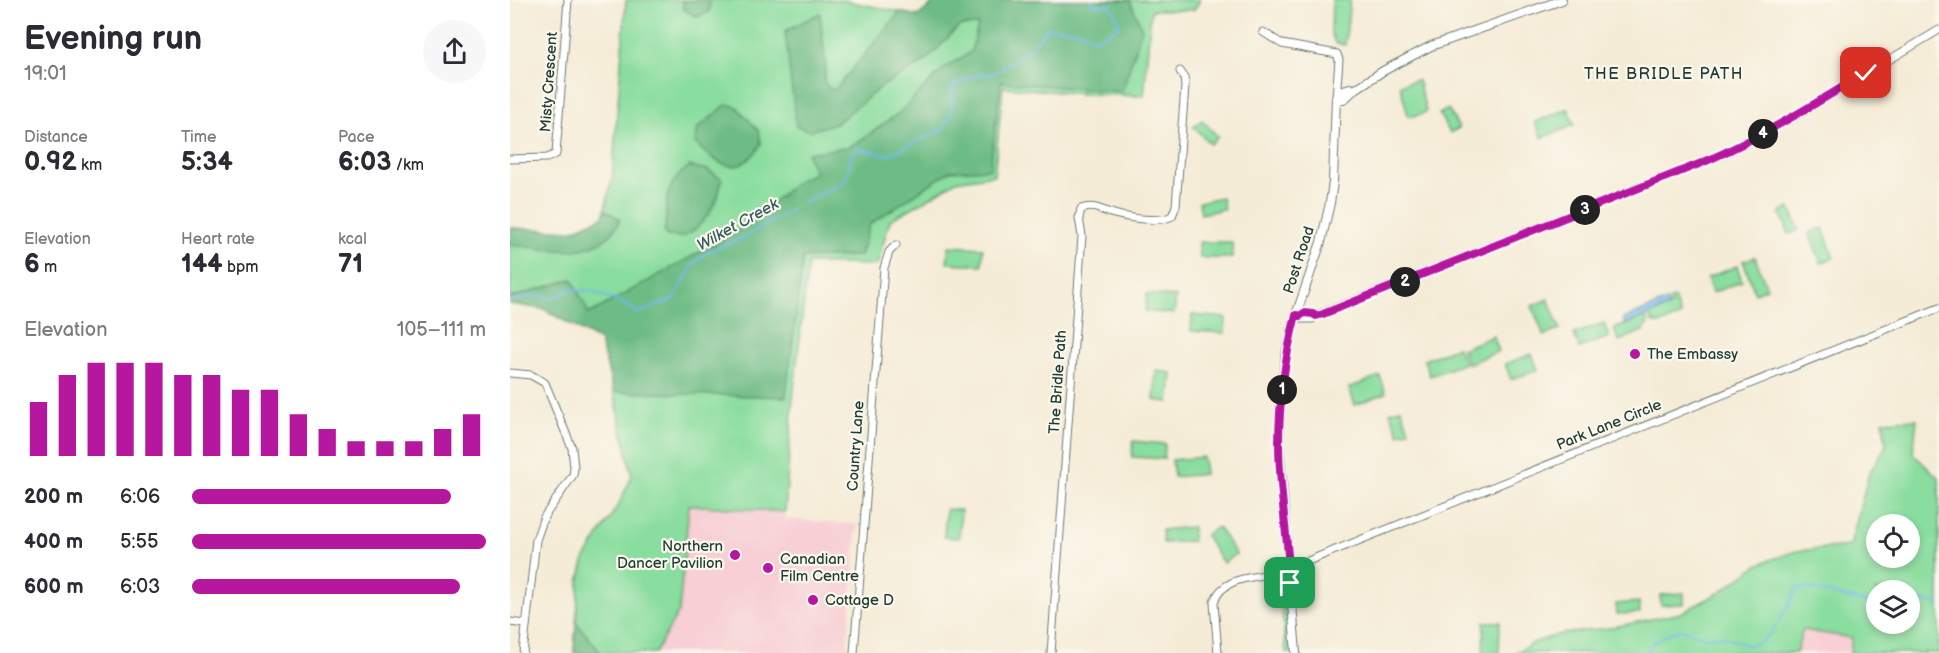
<!DOCTYPE html>
<html lang="en">
<head>
<meta charset="utf-8">
<style>
	:root { --surface:#fff; --page:#f7f7f7; --text:#2b2b33; --muted:#7c7c81; --accent:#b5179e }
	body { margin:0; font-family:"Balsamiq Sans",sans-serif; background:var(--page); color:var(--text); height:100vh; display:flex; flex-direction:column; font-size:22px; white-space:nowrap }
	* { box-sizing:border-box; margin:0 }
	p { font-size:20px; color:var(--muted) }
	.icon { flex:none; width:33px; height:33px; fill:none; stroke:currentColor; stroke-width:2; stroke-linecap:round; stroke-linejoin:round }
	.map { position:relative; flex:1; overflow:hidden }
	.panel { display:flex; flex-direction:column; background:var(--surface); width:510px }
	.panel>* { flex:none }
	.buttons { position:absolute; left:1356px; top:514px; display:grid; gap:12px }
	.buttons a { display:grid; place-items:center; width:54px; height:54px; border-radius:50%; background:var(--surface); box-shadow:0 3px 9px #0003; font-size:30px }
	.pin { position:absolute; display:grid; place-items:center; width:51px; height:51px; color:#fff; margin:-26px; border-radius:12px; box-shadow:0 3px 9px #0006 }
	.km { position:absolute; width:30px; height:30px; margin:-15px; border-radius:50%; background:#222; color:#fff; font-size:16px; line-height:30px; text-align:center }
	.round { display:grid; place-items:center; flex:none; width:63px; height:63px; border-radius:32px; background:var(--page) }
	.overview { display:flex; align-items:center; justify-content:space-between; height:102px; padding:0 24px }
	h1 { font-size:33px; font-weight:600; line-height:45px }
	.metrics { display:grid; grid-template-columns:repeat(3,1fr); gap:9px; height:102px; padding:6px 24px }
	.metrics div { display:grid; align-content:center }
	.metrics b { font-size:26px; font-weight:600 }
	.metrics small { font-size:16px; font-weight:400 }
	.metrics p { font-size:16px }
	.chart { height:168px; padding:12px 24px }
	.chart p { display:flex; justify-content:space-between }
	.chart svg { width:100%; height:108px; margin-top:6px; stroke:var(--accent); stroke-width:6 }
	ul { padding:0 24px; list-style:none; font-size:20px }
	li { display:grid; grid-template-columns:96px 72px 1fr; align-items:center; height:45px }
	li i { height:15px; border-radius:8px; background:var(--accent) }
	main { display:flex; flex:1; min-height:0 }
	.map>svg:first-child { display:block }
	.built { fill:#f7cfd4 }
	.green { fill:#89dd9e; stroke:#548d69; stroke-width:1.5; fill-rule:evenodd }
	.forest { fill:#6ebc85; stroke:#467c5c; stroke-width:1.5 }
	.water { fill:#72b9e9; stroke:#487b8e; stroke-width:1.5 }
	.lines { fill:none; stroke-linecap:round; stroke-linejoin:round }
	.stream { stroke:#72b9e9; stroke-width:2 }
	.minor-casing { stroke:#6a7a6d; stroke-width:9 }
	.tertiary-casing { stroke:#6a7a6d; stroke-width:10 }
	.minor { stroke:#fff; stroke-width:7 }
	.tertiary { stroke:#fff; stroke-width:8 }
	.route-casing { stroke:#fff; stroke-width:12 }
	.route { stroke:#b5179e; stroke-width:8 }
	.poi-dot { fill:#b5179e; stroke:#fbf7ec; stroke-width:2 }
	.labels { text-anchor:middle; dominant-baseline:central; stroke-width:4.5; stroke-linejoin:round; paint-order:stroke }
	.street-label { font-size:15px; fill:#1f3d34; stroke:#fbf7ec }
	.poi-label { font-size:15px; fill:#1f3d34; stroke:#fbf7ec; text-anchor:start }
	.neighbourhood-label { font-size:16px; letter-spacing:1.5px; fill:#1f3d34; stroke:#fbf7ec }
	.water-label { font-size:16px; font-style:italic; fill:#345c61; stroke:#fbf7ec }
</style>
</head>
<body>
<main>
<section class="panel">
<div class="overview"><div><h1>Evening run</h1><p>19:01</p></div><a class="round"><svg class="icon" aria-label="share" viewBox="0 0 24 24"><path d="M12 15V3M7 8l5-5 5 5M5 13v7h14v-7"/></svg></a></div>
<div class="metrics">
<div><p>Distance</p><b>0.92<small> km</small></b></div>
<div><p>Time</p><b>5:34</b></div>
<div><p>Pace</p><b>6:03<small> /km</small></b></div>
</div>
<div class="metrics">
<div><p>Elevation</p><b>6<small> m</small></b></div>
<div><p>Heart rate</p><b>144<small> bpm</small></b></div>
<div><p>kcal</p><b>71</b></div>
</div>
<div class="chart"><p><span>Elevation</span>105–111 m</p>
<svg viewBox="0 0 160 44" preserveAspectRatio="none"><path d="M5 44V22M15 44V11M25 44V6M35 44V6M45 44V6M55 44V11M65 44V11M75 44V17M85 44V17M95 44V27M105 44V33M115 44V38M125 44V38M135 44V38M145 44V33M155 44V27"/></svg>
</div>
<ul>
<li><b>200 m</b>6:06<i style="width:88%"></i></li>
<li><b>400 m</b>5:55<i style="width:100%"></i></li>
<li><b>600 m</b>6:03<i style="width:91%"></i></li>
</ul>
</section>
<div class="map">
<svg width="1429" height="653" viewBox="0 0 1429 653">
	<rect width="100%" height="100%" fill="#fbf7ec"/>
	<filter id="ink" filterUnits="userSpaceOnUse"><feTurbulence type="fractalNoise" baseFrequency=".0167" numOctaves="2"/><feDisplacementMap in="SourceGraphic" scale="12" xChannelSelector="R" yChannelSelector="G"/><feConvolveMatrix kernelMatrix="1 2 1 2 8 2 1 2 1" color-interpolation-filters="sRGB"/></filter>
	<filter id="wash" filterUnits="userSpaceOnUse"><feTurbulence type="fractalNoise" baseFrequency=".008" numOctaves="4" result="noise"/><feDisplacementMap in="SourceGraphic" scale="24" xChannelSelector="R" yChannelSelector="G"/><feGaussianBlur stdDeviation="1.35" result="paint"/><feColorMatrix in="noise" values="0 0 0 0 0 0 0 0 0 0 0 0 0 0 0 0 0 1.4 0 .05"/><feComposite in="paint" operator="in"/></filter>
	<g filter="url(#wash)">
		<rect width="100%" height="100%" fill="#f5ecd7"/>
		<path class="built" d="M178,505l97,7 1,7 71,6 -10,128h-192l24,-42z
			M1292,630l50,8 -2,15h-54z"/>
		<path class="green" d="M116,0h216l76,16 20,-16h262l-6,10h-43l-7,86 -59,-2 -82,-7 -9,88 -38,6 -30,19 -36,20 -13,45 -69,-2 -15,135 -8,114 -96,-7 -10,106 -24,42h-81l5,-72 6,-23 35,-56 12,-26 -18,-84 -14,-51 -56,-32 -34,-5v-76l61,3 32,-14 9,-38z
			M822,0h18l-5,45 -10,-2 -4,-10z
			M906,80h2l8,31 -2,2 -14,4 -2,-2 -8,-30z
			M938,109l11,19 -9,5 -11,-19z
			M1058,109l6,16 -32,13 -7,-16z
			M692,120l16,17 -8,7 -16,-17z
			M712,197l2,12 -23,5 -2,-12z
			M1280,208l9,22 -10,4 -9,-22z
			M1313,228l11,30 -13,5 -12,-30z
			M689,242h33v16h-32z
			M439,246l34,2 -1,17 -35,-2z
			M1245,257l12,31 -12,5 -12,-32z
			M1227,266l5,15 -30,12 -5,-15z
			M637,294l29,3 -2,17 -29,-3z
			M1164,298l7,18 -21,8 -8,-2 -3,-7 23,-10 -2,-5z
			M1038,299l12,30 -16,7 -12,-30z
			M682,315l34,3 -1,15 -34,-2z
			M1135,316l3,7 -5,8 -24,10 -5,-12z
			M1094,323l5,14 -30,11 -5,-14z
			M983,336l6,15 -31,13 -6,-15z
			M948,347l7,16 -35,13 -6,-16z
			M1022,354l6,16 -27,9 -6,-15z
			M646,371l16,2 -3,29 -15,-2z
			M870,376l6,17 -31,12 -6,-17z
			M891,408l8,22 -10,4 -9,-22z
			M1407,419l-4,35 26,24v175h-89l2,-15 -49,-8 -7,23h-281l18,-10 27,-9 48,-6 73,-15 38,-20 40,-29 37,-13 54,-5 19,-73 17,-27 -3,-25zM1366,525h34v33h-34zM1366,591h34v33h-34z
			M623,441l32,3 -1,15 -32,-2z
			M693,457l2,17 -31,3 -2,-17z
			M436,509l15,1 -2,28 -15,-1z
			M682,527l1,14 -30,2 -1,-13z
			M708,527l18,27 -13,9 -18,-28z
			M775,582l1,2 6,69h-6l-6,-70z
			M1174,593v11l-23,1 -1,-10z
			M1129,602l1,11 -23,1 -1,-10z
			M974,622h16l-1,31h-16z"/>
		<path class="forest" d="M173,0h27l-1,12 -12,5 -14,-8z
			M428,0h192l12,29 -20,63 -121,-10 -11,87 -40,2 -80,53 -10,32 -57,2 -17,139 -172,-5 -14,-51 -56,-32 -34,-5v-6l62,-19 17,35 152,-85 58,-49 16,-7 -8,-20 41,-6 13,-7 39,-28 44,-44 27,-16 7,-27 -19,1 -33,35 -44,25 -45,37 -28,8 -13,-5 -11,-95 35,-18 6,55 -2,13 5,7 6,2 65,-78 18,4z
			M216,105l10,1 23,25 2,13c-21,35 -42,23 -66,-1l3,-15z
			M180,166l18,4 14,9 -4,18 -10,18 -12,14 -13,8 -16,-1 -3,-5c3,-11 1,-19 3,-30 1,-15 11,-27 23,-35z
			M95,210l15,9c-3,6 -7,15 -13,19 -28,21 -65,10 -97,7v-17l61,3 32,-14z
			M66,622l25,31h-27z"/>
		<path class="water" d="M1157,301l2,6 -44,18 -2,-6z"/>
		<g class="lines">
			<path class="stream" d="M292,203l43,-21 4,-13 2,-14 7,-6 31,6 54,-26 9,-16v-26l21,-11 22,-3 34,-23 19,-23 34,4 11,8 7,-2 20,-12 -9,-20h-18l-1,-5
				M0,301l24,-6 20,3 17,-9 23,3 32,13 12,8 36,-14 18,-33 15,-14 40,-16 46,-27
				M1400,602l12,-1 17,2
				M1136,653l8,-11 14,-8 13,-5 23,8 19,-1 26,10c4,-1 10,-3 13,-5 11,-8 32,-41 34,-53h13l67,17"/>
		</g>
	</g>
	<g filter="url(#ink)">
		<g class="lines">
			<defs>
				<path id="minor" d="M753,32l19,12 55,10 2,6 -3,38
					M0,159l37,-1 9,-4 12,-154
					M786,315l5,1 2,3h9l3,-3 409,-162 75,-40 140,-84
					M0,373l21,2 14,8 27,65 2,20 -1,7 -29,42 -8,23 -13,113
					M0,622l15,2
					M344,653l30,-385 5,-16 7,-7
					M541,653l31,-417 -3,-18 2,-9c14,-5 20,2 33,5 14,4 47,9 58,2l4,-10 9,-120 -1,-9 -4,-6
					M708,653l-4,-50c7,-27 43,-26 64,-30l661,-265"/>
				<path id="tertiary" d="M826,98l7,2 11,-10 29,-19 48,-25 131,-46
					M826,98l7,-8 7,-2 4,2
					M786,653l-17,-208 2,-53 5,-38 10,-39 25,-73 9,-39 3,-21 3,-84"/>
			</defs>
			<use href="#minor" class="minor-casing"/>
			<use href="#tertiary" class="tertiary-casing"/>
			<use href="#minor" class="minor"/>
			<use href="#tertiary" class="tertiary"/>
		</g>
	</g>
	<g class="lines" filter="url(#ink)">
		<defs>
			<path id="route" d="M780,583c-2,-46 -11,-93 -11,-139 0,-44 6,-87 17,-129l4,1 4,-3 9,1 3,2 7,-2 381,-152c57,-25 109,-57 162,-89"/>
		</defs>
		<use href="#route" class="route-casing"/>
		<use href="#route" class="route"/>
	</g>
	<g class="poi-dot">
		<circle cx="1125" cy="354" r="6"/>
		<circle cx="225" cy="555" r="6"/>
		<circle cx="258" cy="568" r="6"/>
		<circle cx="303" cy="600" r="6"/>
	</g>
	<g class="labels">
		<g class="street-label">
			<text transform="translate(39 82) rotate(-86)">Misty Crescent</text>
			<text transform="translate(789 260) rotate(-72)">Post Road</text>
			<text transform="translate(548 382) rotate(-86)">The Bridle Path</text>
			<text transform="translate(1099 425) rotate(-22)">Park Lane Circle</text>
			<text transform="translate(346 446) rotate(-86)">Country Lane</text>
		</g>
		<g class="poi-label">
			<text x="1137" y="354">The Embassy</text>
			<text x="213" y="546" text-anchor="end">Northern<tspan x="213" dy="17">Dancer Pavilion</tspan></text>
			<text x="270" y="559">Canadian<tspan x="270" dy="17">Film Centre</tspan></text>
			<text x="315" y="600">Cottage D</text>
		</g>
		<g class="neighbourhood-label">
			<text x="1154" y="74">THE BRIDLE PATH</text>
		</g>
		<g class="water-label">
			<text transform="translate(228 225) rotate(-29)">Wilket Creek</text>
		</g>
	</g>
</svg>
<div class="buttons">
<a><svg class="icon" aria-label="locate" viewBox="0 0 24 24"><circle cx="12" cy="12" r="6"/><path d="M12 2v4M12 18v4M2 12h4M18 12h4"/></svg></a>
<a><svg class="icon" aria-label="layers" viewBox="0 0 24 24"><path d="M12 4l9 5-9 5-9-5zM3 14l9 5 9-5"/></svg></a>
</div>
<div class="pin" style="left:780px;top:583px;background:#1e9e55"><svg class="icon" aria-label="arrive" viewBox="0 0 24 24"><path d="M6 21V4h12l-3 4 3 4H6"/></svg></div>
<div class="pin" style="left:1356px;top:73px;background:#d93025"><svg class="icon" aria-label="check" viewBox="0 0 24 24"><path d="M5 12l5 5 9-10"/></svg></div>
<b class="km" style="left:772px;top:390px">1</b>
<b class="km" style="left:895px;top:282px">2</b>
<b class="km" style="left:1075px;top:210px">3</b>
<b class="km" style="left:1253px;top:134px">4</b>
</div>
</main>
</body>
</html>
